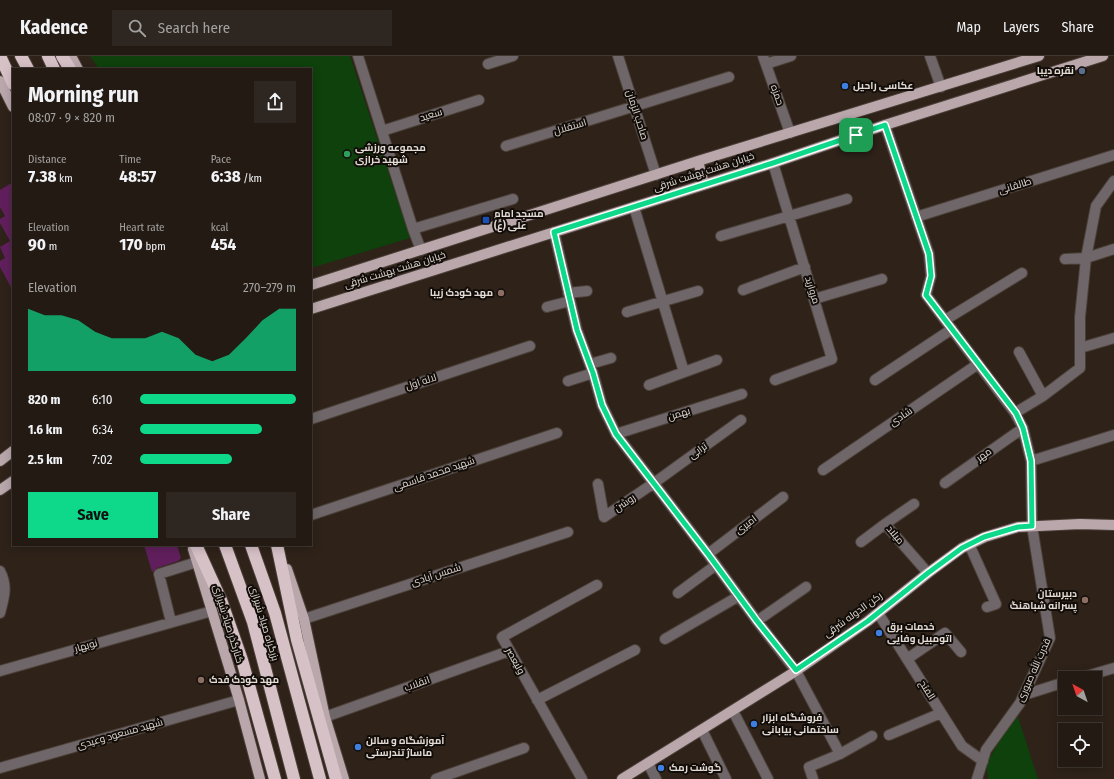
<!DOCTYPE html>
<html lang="en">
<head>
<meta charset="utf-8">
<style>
	:root { --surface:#221a13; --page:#2e2721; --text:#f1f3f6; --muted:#a2a1a0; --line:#3f3833; --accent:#0ed98a }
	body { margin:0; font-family:"Fira Sans Condensed",Cairo,sans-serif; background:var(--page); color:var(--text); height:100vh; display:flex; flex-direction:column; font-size:15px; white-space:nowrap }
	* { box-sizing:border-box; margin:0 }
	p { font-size:13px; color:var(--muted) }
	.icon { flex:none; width:22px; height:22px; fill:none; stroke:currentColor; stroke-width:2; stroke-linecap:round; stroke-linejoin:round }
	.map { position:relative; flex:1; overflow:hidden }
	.side { position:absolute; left:12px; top:12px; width:300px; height:478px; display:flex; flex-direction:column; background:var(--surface); border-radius:0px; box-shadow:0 2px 10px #0003,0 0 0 1px var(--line) }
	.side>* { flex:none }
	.needle { width:26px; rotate:320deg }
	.controls { position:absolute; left:1058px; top:615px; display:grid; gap:8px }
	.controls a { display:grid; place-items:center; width:44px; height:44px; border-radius:0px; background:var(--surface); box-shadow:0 2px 10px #0003,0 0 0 1px var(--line); font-size:20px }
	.pin { position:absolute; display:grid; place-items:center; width:34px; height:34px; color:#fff; margin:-17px; border-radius:8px; box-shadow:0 2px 6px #0006 }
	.round { display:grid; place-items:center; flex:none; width:42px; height:42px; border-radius:0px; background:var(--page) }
	.headline { display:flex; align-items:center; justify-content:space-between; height:68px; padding:0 16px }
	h1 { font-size:22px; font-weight:700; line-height:30px }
	.metrics { display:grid; grid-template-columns:repeat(3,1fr); gap:6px; height:68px; padding:4px 16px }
	.metrics div { display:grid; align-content:center }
	.metrics b { font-size:17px; font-weight:700 }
	.metrics small { font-size:11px; font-weight:400 }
	.metrics p { font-size:11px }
	.chart { height:112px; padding:8px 16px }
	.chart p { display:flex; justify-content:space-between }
	.chart svg { width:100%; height:72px; margin-top:4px; fill:var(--accent); opacity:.7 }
	.action { display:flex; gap:8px; margin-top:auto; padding:8px 16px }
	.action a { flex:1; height:46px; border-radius:0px; background:var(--accent); color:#111; font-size:16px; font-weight:700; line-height:46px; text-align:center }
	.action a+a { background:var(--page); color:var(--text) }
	ul { padding:0 16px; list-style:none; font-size:13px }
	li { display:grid; grid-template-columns:64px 48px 1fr; align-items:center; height:30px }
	li i { height:10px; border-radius:5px; background:var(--accent) }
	header { display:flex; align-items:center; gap:24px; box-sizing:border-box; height:56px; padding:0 20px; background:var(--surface); border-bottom:1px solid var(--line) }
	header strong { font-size:19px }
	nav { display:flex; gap:22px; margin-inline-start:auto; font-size:14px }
	.search { width:280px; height:36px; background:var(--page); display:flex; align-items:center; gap:10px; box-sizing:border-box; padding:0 14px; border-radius:0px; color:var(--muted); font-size:15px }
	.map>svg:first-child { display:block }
	.green { fill:#0e410c }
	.building { fill:#601f5c }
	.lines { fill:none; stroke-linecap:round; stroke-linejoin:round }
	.minor-casing { stroke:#4b3f37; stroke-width:12 }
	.major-casing { stroke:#4b3f37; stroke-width:12 }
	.highway-casing { stroke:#4b3f37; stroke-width:14 }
	.minor { stroke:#6e6668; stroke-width:10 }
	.major { stroke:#b9a7ac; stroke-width:10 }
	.highway { stroke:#d6c1c7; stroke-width:12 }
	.route-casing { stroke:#fff; stroke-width:8 }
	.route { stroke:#0ed98a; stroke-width:5 }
	.service-dot { fill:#5c6f8a; stroke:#120d09; stroke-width:1.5 }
	.shop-dot { fill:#3f7fe0; stroke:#120d09; stroke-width:1.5 }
	.leisure-dot { fill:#2e9e5b; stroke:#120d09; stroke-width:1.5 }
	.transit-dot { fill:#1a4fb4; stroke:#120d09; stroke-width:1.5 }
	.education-dot { fill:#8d6e63; stroke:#120d09; stroke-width:1.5 }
	.labels { text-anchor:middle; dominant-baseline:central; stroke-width:4; stroke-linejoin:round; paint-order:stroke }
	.poi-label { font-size:10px; font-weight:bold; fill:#e2dad4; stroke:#120d09; text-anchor:start }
	.street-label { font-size:10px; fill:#e2dad4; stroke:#120d09 }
</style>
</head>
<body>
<header>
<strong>Kadence</strong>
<div class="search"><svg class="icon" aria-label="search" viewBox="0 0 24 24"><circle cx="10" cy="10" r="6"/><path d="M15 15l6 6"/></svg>Search here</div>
<nav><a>Map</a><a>Layers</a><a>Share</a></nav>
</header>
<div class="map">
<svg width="1114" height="723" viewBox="0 0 1114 723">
	<rect width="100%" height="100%" fill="#2e2219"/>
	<path class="green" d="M90,0h260l60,182 -99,30v-199h-212z
		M1018,661l20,62h-50l-2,-15 23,-39z"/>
	<path class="building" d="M13,126v109l-13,-24v-6l5,-3 -5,-11 10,-6 -10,-18v-4l5,-3 -5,-9v-17z
		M144,489h33l4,13 -3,3 -21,7 -5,4z"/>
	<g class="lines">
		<defs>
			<path id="minor" d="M358,0l55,173 8,21
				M618,0l38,119
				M763,0l27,77
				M930,0l11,31
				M488,8l25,-8
				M766,8l25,-8
				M885,69l44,129 2,22 -5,19 89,118 8,15 8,33 1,65 18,112 -30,65 -34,47 -9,29
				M382,75l97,-31
				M506,90l223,-69
				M773,107l59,196 -57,21
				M634,151l50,165
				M916,161l198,-62
				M413,173l100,-30
				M554,176l23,98 16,43 9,32 14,29 92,120 49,67 39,50 44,83
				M721,180l126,-37
				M1065,203l21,-1 28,-9
				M743,234l62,-23
				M568,237l19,-2
				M814,243l68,-20
				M547,251l23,-6
				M627,256l71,-21
				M945,264l77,-47
				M1080,292l34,-10
				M1019,296l24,44
				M590,308l21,-6
				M875,324l77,-51
				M568,325l25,-8
				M649,329l68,-25
				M1015,357l28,-17 37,-28v-51l6,-59 10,-52 18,-25
				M311,363l219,-73
				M616,378l126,-40
				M1031,405l83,-26
				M823,414l155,-106
				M945,427l78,-55
				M598,428l6,33 50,-34 87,-63
				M914,448l-29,20 43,49
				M311,459l246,-82
				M861,486l24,-18
				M969,488l27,60 -9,3
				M708,498l75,-57
				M0,515c8,15 4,27 0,42
				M678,537l38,-28
				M878,557l84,133 21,15
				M304,563l264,-87
				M757,565l49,-34
				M171,566l-12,-48 38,-12
				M665,583l74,-43
				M907,603l38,-26 16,19
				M0,615l212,-60
				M1080,622l34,-10
				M1024,639l41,-13
				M537,644l98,-50
				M733,655l35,68
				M325,661l184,-66
				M702,674l24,49
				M889,679l52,-22
				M648,707l8,16
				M0,712l239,-68
				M436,723l88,-31
				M582,723l-80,-142 95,-52
				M813,723l-4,-12 31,-13 32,-18"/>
			<path id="major" d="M71,0l7,13
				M0,25l13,26
				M698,105l6,23
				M311,229l387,-124 341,-105
				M311,253l462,-146 112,-38 218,-69
				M0,405l13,-10
				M0,434l13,-9
				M193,493l46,151 21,79
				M287,513l17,50 21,98 19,62
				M622,723l174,-108 72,-50 60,-48 34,-25 23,-11 33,-10 62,-3 34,1"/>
			<path id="highway" d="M0,0l13,28
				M21,0l7,13
				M48,0l6,13
				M62,0l8,13
				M196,489l25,55 21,60 33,119
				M225,489l28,77 41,157
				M251,489l24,68 45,166
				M277,489l20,95 39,139"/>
		</defs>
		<use href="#minor" class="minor-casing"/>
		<use href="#major" class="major-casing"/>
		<use href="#highway" class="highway-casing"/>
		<use href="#minor" class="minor"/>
		<use href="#major" class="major"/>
		<use href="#highway" class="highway"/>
	</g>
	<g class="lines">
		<defs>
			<path id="route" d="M885,69l44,129 2,22 -5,19 90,118 7,15 8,33 1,65 -14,1 -34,10 -22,11 -34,25 -60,48 -72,49 -39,-49 -49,-67 -92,-120 -14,-29 -9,-32 -16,-43 -23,-98 219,-69z"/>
		</defs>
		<use href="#route" class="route-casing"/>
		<use href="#route" class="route"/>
	</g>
	<circle class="service-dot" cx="1082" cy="15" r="4"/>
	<g class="shop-dot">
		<circle cx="845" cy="30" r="4"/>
		<circle cx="879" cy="577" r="4"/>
		<circle cx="754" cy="668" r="4"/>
		<circle cx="358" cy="691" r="4"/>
		<circle cx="661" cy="712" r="4"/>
	</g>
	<circle class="leisure-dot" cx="347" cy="98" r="4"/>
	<rect class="transit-dot" x="482" y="160" width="8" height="8" rx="2"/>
	<g class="education-dot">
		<circle cx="501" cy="237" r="4"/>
		<circle cx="1085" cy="544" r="4"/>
		<circle cx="201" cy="624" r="4"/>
	</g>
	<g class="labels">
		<g class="poi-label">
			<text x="1074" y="15" text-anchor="end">نقره دیبا</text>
			<text x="853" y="30">عکاسی راحیل</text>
			<text x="355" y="92">مجموعه ورزشی<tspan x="355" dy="12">شهید خرازی</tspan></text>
			<text x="494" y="158">مسجد امام<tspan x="494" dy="12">علی (ع)</tspan></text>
			<text x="493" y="237" text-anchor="end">مهد کودک زیبا</text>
			<text x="1077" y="538" text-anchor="end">دبیرستان<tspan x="1077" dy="12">پسرانه شباهنگ</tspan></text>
			<text x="887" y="571">خدمات برق<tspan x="887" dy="12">اتومبیل وفایی</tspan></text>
			<text x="209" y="624">مهد کودک فدک</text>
			<text x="762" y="662">فروشگاه ابزار<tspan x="762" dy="12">ساختمانی بیابانی</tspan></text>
			<text x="366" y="685">آموزشگاه و سالن<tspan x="366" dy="12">ماساژ تندرستی</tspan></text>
			<text x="669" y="712">گوشت رمک</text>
		</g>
		<g class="street-label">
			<text transform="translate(777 39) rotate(71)">حمزه</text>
			<text transform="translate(431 59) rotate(-17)">سعید</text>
			<text transform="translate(637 59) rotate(72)">صاحب الزمان</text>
			<text transform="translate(570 71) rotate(-17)">استقلال</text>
			<text transform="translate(704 116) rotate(-18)">خیابان هشت بهشت شرقی</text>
			<text transform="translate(1015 130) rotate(-17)">طالقانی</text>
			<text transform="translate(395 214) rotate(-17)">خیابان هشت بهشت شرقی</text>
			<text transform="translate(812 234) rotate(73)">مروارید</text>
			<text transform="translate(421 326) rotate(-18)">لاله اول</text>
			<text transform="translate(679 358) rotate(-17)">بهمن</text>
			<text transform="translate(901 361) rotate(-34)">شادی</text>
			<text transform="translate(698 395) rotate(-36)">ترابی</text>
			<text transform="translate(984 399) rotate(-35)">مهر</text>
			<text transform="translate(434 418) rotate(-19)">شهید محمد قاسمی</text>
			<text transform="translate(625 447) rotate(-34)">روشن</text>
			<text transform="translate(746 469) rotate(-37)">امیری</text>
			<text transform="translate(895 479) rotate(50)">میلاد</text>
			<text transform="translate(436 519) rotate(-18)">شمس آبادی</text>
			<text transform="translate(853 559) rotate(-36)">رکن الدوله شرقی</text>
			<text transform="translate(264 567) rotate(73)">بزرگراه صیاد شیرازی</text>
			<text transform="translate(228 568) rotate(73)">کنارگذر صیاد شیرازی</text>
			<text transform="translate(86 590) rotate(-16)">نوبهار</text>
			<text transform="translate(515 605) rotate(61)">ولیعصر</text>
			<text transform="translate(1034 614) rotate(-66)">قدرت الله صبوری</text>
			<text transform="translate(417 628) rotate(-20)">انقلاب</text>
			<text transform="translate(927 634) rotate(58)">الفتح</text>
			<text transform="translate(120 678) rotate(-16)">شهید مسعود وعیدی</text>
		</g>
	</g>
</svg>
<div class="controls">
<a><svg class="needle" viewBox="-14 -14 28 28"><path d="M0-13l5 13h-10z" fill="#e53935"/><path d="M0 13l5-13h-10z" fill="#a2a1a0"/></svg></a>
<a><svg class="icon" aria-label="locate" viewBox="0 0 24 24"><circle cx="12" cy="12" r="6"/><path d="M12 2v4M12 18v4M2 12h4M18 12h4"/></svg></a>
</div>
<div class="pin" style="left:856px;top:79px;background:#1e9e55"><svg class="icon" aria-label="arrive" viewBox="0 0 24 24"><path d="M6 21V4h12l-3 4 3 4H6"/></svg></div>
<section class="side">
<div class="headline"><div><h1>Morning run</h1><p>08:07 · 9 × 820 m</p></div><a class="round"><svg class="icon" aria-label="share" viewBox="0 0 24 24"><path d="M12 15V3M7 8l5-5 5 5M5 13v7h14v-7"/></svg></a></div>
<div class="metrics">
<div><p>Distance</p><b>7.38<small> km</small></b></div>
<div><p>Time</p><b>48:57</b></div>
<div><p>Pace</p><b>6:38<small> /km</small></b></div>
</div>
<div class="metrics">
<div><p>Elevation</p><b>90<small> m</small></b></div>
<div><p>Heart rate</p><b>170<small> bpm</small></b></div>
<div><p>kcal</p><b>454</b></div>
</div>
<div class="chart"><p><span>Elevation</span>270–279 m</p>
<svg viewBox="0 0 160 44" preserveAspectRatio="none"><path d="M0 44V6L10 10L20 10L30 13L40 20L50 24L60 24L70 24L80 20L90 24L100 34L110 38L120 34L130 24L140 13L150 6L160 6V44z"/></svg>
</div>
<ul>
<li><b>820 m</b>6:10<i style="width:100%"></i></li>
<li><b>1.6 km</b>6:34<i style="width:78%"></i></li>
<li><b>2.5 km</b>7:02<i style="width:59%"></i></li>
</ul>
<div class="action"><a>Save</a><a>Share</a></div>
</section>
</div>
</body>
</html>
